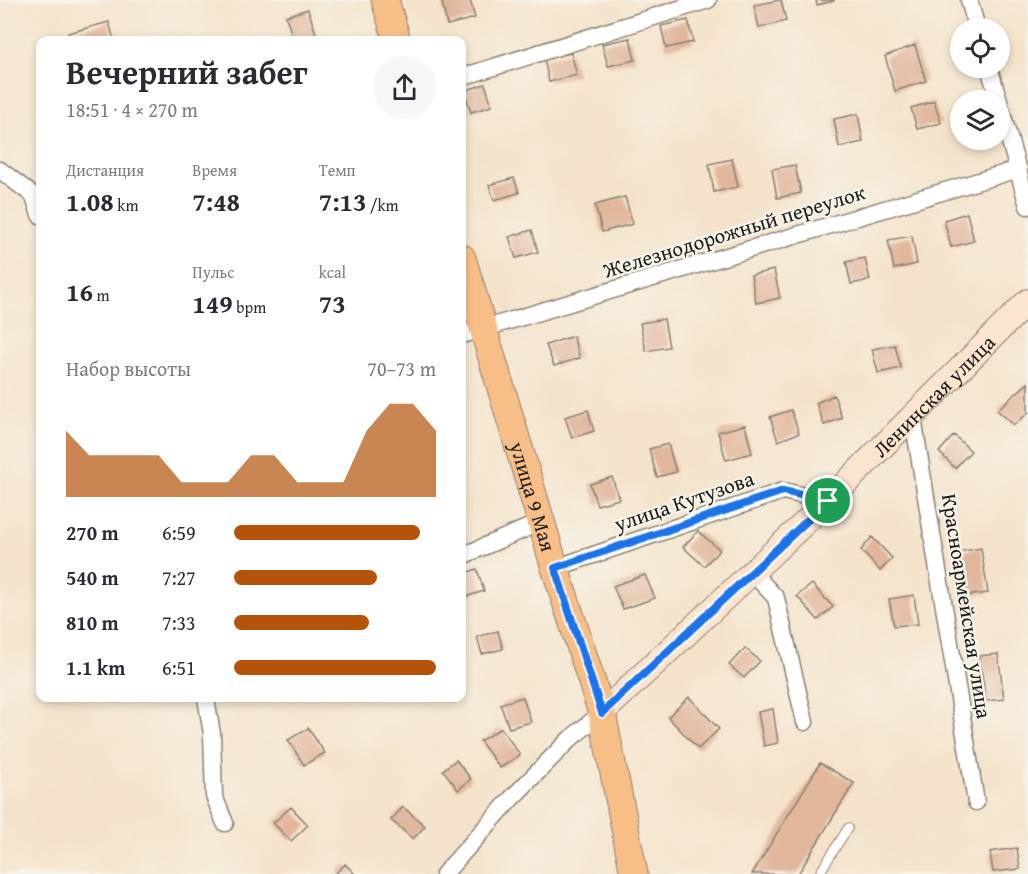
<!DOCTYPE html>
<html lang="ru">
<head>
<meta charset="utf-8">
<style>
	:root { --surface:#fff; --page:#f7f7f7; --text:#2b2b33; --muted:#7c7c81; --accent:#b45309 }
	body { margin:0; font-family:"Gentium Book Plus",serif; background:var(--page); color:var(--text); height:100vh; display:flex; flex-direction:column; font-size:22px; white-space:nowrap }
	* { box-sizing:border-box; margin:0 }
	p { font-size:20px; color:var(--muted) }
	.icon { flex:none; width:33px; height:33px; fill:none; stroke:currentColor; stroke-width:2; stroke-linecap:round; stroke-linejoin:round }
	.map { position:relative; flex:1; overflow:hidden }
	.side { position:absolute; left:36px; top:36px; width:430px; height:666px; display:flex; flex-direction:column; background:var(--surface); border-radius:12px; box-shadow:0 3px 9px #0003 }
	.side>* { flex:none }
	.buttons { position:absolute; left:950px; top:18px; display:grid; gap:12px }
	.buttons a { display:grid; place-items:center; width:60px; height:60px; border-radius:50%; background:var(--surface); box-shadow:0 3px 9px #0003; font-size:30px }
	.pin { position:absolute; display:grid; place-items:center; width:51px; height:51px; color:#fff; margin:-26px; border:3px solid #fff; border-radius:50%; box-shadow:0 2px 6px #0007 }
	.round { display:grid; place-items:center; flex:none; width:63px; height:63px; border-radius:32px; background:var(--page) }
	.headline { display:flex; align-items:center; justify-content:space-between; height:102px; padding:0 30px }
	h1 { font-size:33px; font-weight:700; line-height:45px }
	.stats { display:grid; grid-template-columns:repeat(3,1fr); gap:9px; height:102px; padding:6px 30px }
	.stats div { display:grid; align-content:center }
	.stats b { font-size:26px; font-weight:700 }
	.stats small { font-size:16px; font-weight:400 }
	.stats p { font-size:16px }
	.chart { height:168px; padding:12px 30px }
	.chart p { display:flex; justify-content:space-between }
	.chart svg { width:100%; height:108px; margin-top:6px; fill:var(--accent); opacity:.7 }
	ul { padding:0 30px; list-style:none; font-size:20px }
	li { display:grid; grid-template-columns:96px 72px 1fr; align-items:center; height:45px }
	li i { height:15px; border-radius:8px; background:var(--accent) }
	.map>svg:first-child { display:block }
	.building { fill:#e1b69b }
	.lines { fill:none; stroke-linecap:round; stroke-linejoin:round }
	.lane-casing { stroke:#888073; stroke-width:10 }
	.street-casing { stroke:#888073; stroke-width:19 }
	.secondary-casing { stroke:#888073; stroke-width:26 }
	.primary-casing { stroke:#888073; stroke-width:29 }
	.lane { stroke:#fff; stroke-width:8 }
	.street { stroke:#fff; stroke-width:16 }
	.secondary { stroke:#fce5cf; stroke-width:24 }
	.primary { stroke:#f7be87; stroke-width:27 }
	.route-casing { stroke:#fff; stroke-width:12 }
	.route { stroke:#1a73e8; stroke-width:8 }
	.labels { text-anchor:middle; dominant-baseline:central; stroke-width:5; stroke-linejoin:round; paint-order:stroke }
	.street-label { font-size:21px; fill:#1c1c1c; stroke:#f7f3e8 }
</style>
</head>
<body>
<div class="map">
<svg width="1028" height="874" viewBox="0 0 1028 874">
	<rect width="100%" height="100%" fill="#f7f3e8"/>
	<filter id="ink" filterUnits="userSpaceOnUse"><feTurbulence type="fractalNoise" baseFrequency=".0167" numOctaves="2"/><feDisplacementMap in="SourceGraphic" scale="12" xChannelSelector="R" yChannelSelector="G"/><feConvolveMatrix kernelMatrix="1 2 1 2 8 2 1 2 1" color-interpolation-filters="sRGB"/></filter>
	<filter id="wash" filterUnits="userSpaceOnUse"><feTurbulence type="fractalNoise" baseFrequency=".008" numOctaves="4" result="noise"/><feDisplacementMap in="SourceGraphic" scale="24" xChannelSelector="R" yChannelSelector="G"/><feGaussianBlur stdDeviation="1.35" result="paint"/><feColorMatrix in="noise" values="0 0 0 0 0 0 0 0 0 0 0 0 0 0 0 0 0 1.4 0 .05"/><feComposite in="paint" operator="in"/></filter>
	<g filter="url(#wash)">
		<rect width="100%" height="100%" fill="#f4e3ca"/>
		<g id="blocks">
			<path class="building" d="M452,0h18l5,18 -28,7 -5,-23z
				M781,0l5,21 -27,7 -5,-23z
				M816,0h18v1l-17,4z
				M308,9l10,31h-25l-7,-24z
				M688,20l5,22 -27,6 -5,-22z
				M109,22l5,18h-44l-2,-7z
				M630,38l5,22 -27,6 -6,-22z
				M915,45l11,36 -31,10 -10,-35z
				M571,53l6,22 -28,7 -5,-23z
				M485,84l7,22 -21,6 -7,-21z
				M934,101l7,22 -24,6 -6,-21z
				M858,114l5,28 -24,5 -5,-28z
				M732,159l6,28 -24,5 -5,-28z
				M795,165l6,28 -24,5 -5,-29z
				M514,178l5,15 -25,7 -5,-15z
				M625,197l8,27 -31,8 -7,-27z
				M967,213l7,28 -23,6 -7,-27z
				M532,230l6,22 -22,6 -7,-21z
				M912,236l5,28 -23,5 -6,-29z
				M865,258l5,22 -19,4 -5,-22z
				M774,270l6,28 -24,5 -5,-28z
				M664,319l5,28 -23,4 -6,-28z
				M573,336l7,22 -26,8 -8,-21z
				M895,345l6,23 -23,5 -6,-24z
				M1028,383v30l-14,12 -17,-15z
				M834,395l8,23 -18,7 -8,-22z
				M588,410l6,21 -22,7 -7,-21z
				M791,410l8,23 -21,8 -8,-24z
				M745,425l7,28 -26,7 -8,-28z
				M954,435l17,16 -16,17 -16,-16z
				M668,444l8,28 -19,5 -8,-28z
				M612,477l7,22 -22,6 -7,-21z
				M462,528l5,14 -5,2z
				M698,531l22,19 -16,16 -21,-19z
				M872,537l20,21 -12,13 -19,-21z
				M981,548l7,45 -24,3 -7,-44z
				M477,569l7,22 -22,7v-24z
				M645,575l10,23 -32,11 -10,-23z
				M812,584l21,23 -15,13 -21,-24z
				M914,595l4,29 -24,2 -5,-27z
				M498,631l5,18 -21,5 -5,-17z
				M745,648l15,13 -16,17 -15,-13z
				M998,654l6,45 -18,2 -7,-45z
				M523,697l8,25 -22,6 -9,-24z
				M689,697l30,32 -21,20 -30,-32z
				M773,709l5,34 -14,3 -6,-34z
				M308,728l17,25 -21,12 -16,-25z
				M501,728l19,27 -20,13 -20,-27z
				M456,760l15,19 -13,11 -15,-20z
				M820,763l34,20 -56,91h-46z
				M291,807l17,18 -17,16 -18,-18z
				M403,807l22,19 -12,13 -22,-19z
				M1017,848l3,21 -27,3 -3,-20z
				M345,864l10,10h-20z"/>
		</g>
	</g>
	<g filter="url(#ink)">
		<use href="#blocks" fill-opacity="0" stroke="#888073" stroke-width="1.5"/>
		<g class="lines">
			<defs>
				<path id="lane" d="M819,874l29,-46"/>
				<path id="street" d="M969,0l8,28
					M989,68l10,32
					M462,77l246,-77
					M999,102l29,104
					M0,170l34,26 6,19
					M462,335l557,-166
					M913,418l63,384
					M462,556l79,-34
					M555,568l228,-77 45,10
					M752,572l24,26 29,124
					M206,698l6,36 2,62 11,27
					M444,874l67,-75 59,-60 32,-26"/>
				<g id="secondary">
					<path id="s1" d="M602,713l226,-212 200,-200"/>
				</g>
				<g id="primary">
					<path d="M385,0l12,40"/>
					<path id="s2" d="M462,258l93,310 47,145 32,161"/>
				</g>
			</defs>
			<use href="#lane" class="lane-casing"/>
			<use href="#street" class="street-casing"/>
			<use href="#secondary" class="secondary-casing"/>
			<use href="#primary" class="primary-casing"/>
			<use href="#lane" class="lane"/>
			<use href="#street" class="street"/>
			<use href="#secondary" class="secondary"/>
			<use href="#primary" class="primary"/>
		</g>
	</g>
	<g class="lines" filter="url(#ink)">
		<defs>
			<path id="route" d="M783,491l45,10 -226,212 -47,-145z"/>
		</defs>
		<use href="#route" class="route-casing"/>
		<use href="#route" class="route"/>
	</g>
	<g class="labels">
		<g class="street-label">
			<text transform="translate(734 231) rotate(-17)">Железнодорожный переулок</text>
			<text stroke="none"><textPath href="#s1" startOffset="459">Ленинская улица</textPath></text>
			<text stroke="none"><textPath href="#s2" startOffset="249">улица 9 Мая</textPath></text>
			<text transform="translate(684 501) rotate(-19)">улица Кутузова</text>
			<text transform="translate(967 606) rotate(81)">Красноармейская улица</text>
		</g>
	</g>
</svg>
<div class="buttons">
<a><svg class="icon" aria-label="locate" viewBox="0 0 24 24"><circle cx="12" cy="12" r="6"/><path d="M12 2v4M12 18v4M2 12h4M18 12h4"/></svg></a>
<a><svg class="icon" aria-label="layers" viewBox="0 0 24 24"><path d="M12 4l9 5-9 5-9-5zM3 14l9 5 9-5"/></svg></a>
</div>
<div class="pin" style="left:828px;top:501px;background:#1e9e55"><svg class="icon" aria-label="arrive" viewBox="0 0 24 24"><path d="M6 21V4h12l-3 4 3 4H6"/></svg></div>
<section class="side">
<div class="headline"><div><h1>Вечерний забег</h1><p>18:51 · 4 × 270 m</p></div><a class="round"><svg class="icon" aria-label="share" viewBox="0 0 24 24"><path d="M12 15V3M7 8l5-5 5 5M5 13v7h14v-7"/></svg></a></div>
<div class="stats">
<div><p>Дистанция</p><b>1.08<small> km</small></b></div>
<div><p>Время</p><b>7:48</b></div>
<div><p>Темп</p><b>7:13<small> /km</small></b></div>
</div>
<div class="stats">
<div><b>16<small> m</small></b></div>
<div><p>Пульс</p><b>149<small> bpm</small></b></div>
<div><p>kcal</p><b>73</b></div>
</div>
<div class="chart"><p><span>Набор высоты</span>70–73 m</p>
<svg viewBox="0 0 160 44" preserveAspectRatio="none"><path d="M0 44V17L10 27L20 27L30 27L40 27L50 38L60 38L70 38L80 27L90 27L100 38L110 38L120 38L130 17L140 6L150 6L160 17V44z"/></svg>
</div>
<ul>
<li><b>270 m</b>6:59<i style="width:92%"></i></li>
<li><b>540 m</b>7:27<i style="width:71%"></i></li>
<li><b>810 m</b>7:33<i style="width:67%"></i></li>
<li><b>1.1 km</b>6:51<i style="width:100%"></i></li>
</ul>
</section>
</div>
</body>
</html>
